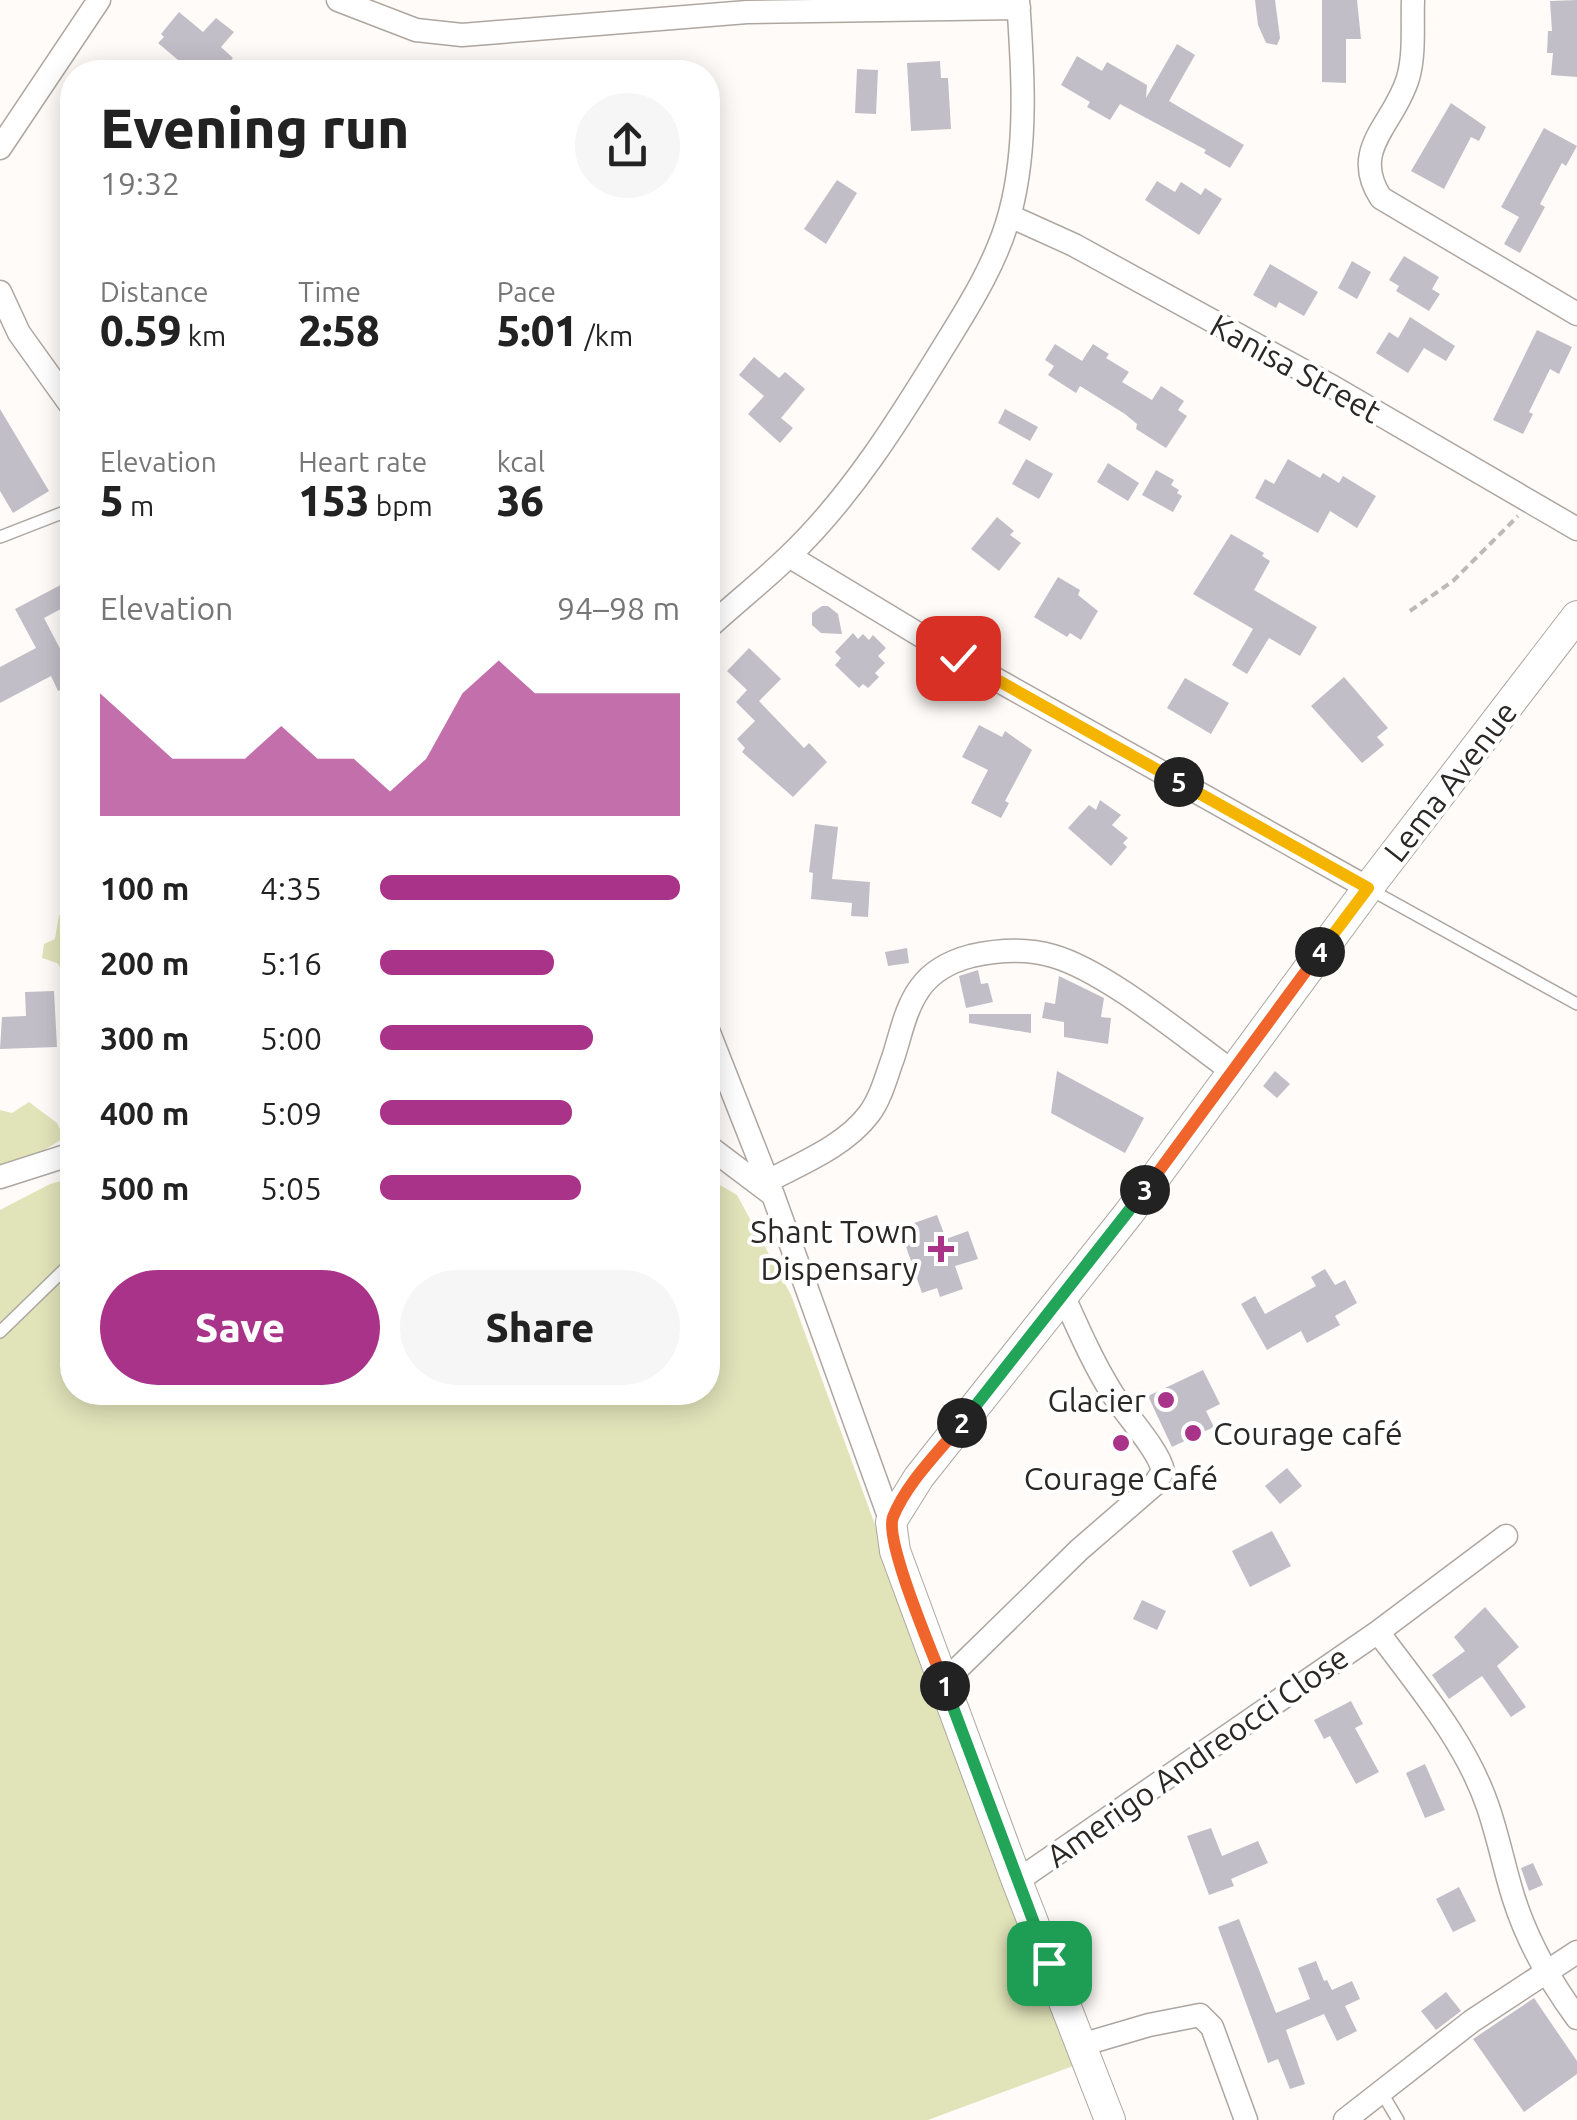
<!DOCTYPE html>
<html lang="en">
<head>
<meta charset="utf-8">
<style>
	:root { --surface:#fff; --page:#f6f6f6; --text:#222; --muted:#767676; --accent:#aa338a }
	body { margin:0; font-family:Ubuntu,sans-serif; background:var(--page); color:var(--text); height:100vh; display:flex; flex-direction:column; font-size:38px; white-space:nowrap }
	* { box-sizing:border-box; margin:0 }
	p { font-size:32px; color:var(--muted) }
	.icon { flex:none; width:55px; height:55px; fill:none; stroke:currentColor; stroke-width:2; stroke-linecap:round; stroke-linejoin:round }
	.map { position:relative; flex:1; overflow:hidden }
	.panel { position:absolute; left:60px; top:60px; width:660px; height:1345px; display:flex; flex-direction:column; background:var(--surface); border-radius:40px; box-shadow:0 5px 25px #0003 }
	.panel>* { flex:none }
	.pin { position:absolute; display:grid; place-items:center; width:85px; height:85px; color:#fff; margin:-42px; border-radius:20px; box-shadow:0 5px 15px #0006 }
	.km { position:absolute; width:50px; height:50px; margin:-25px; border-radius:50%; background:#222; color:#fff; font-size:28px; line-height:50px; text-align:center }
	.round { display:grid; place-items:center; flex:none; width:105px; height:105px; border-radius:52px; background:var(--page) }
	.headline { display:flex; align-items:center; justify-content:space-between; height:170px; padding:0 40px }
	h1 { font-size:55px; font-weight:800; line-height:75px }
	.metrics { display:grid; grid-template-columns:repeat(3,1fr); gap:15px; height:170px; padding:10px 40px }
	.metrics div { display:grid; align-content:center }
	.metrics b { font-size:42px; font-weight:800 }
	.metrics small { font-size:28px; font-weight:400 }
	.metrics p { font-size:28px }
	.chart { height:280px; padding:20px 40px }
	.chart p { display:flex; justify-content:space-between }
	.chart svg { width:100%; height:180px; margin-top:10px; fill:var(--accent); opacity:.7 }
	.primary-button { display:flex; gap:20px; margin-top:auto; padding:20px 40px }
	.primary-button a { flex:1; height:115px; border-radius:60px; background:var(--accent); color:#fff; font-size:40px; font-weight:800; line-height:115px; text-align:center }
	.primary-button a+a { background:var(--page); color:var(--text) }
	ul { padding:0 40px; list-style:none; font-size:32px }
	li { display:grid; grid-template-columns:160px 120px 1fr; align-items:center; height:75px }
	li i { height:25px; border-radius:12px; background:var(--accent) }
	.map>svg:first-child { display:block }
	.green { fill:#e1e4b9 }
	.building { fill:#c2bec7 }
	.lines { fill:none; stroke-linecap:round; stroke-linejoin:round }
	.lane-casing { stroke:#aea6a0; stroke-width:14 }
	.street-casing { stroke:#aea6a0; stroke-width:25 }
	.secondary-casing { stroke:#aea6a0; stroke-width:32 }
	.path { stroke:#bcb9b6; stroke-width:4; stroke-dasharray:8 5; stroke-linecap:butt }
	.lane { stroke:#fff; stroke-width:11 }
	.street { stroke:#fff; stroke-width:22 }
	.secondary { stroke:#fff; stroke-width:30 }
	.split-1-casing { stroke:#fff; stroke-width:20 }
	.split-2-casing { stroke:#fff; stroke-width:20 }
	.split-3-casing { stroke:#fff; stroke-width:20 }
	.split-4-casing { stroke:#fff; stroke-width:20 }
	.split-5-casing { stroke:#fff; stroke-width:20 }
	.split-6-casing { stroke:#fff; stroke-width:20 }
	.split-1 { stroke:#22a559; stroke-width:12 }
	.split-2 { stroke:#f0652b; stroke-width:12 }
	.split-3 { stroke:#22a559; stroke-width:12 }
	.split-4 { stroke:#f0652b; stroke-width:12 }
	.split-5 { stroke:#f5b400; stroke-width:12 }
	.split-6 { stroke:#f5b400; stroke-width:12 }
	.poi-dot { fill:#aa338a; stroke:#fff; stroke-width:4 }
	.labels { text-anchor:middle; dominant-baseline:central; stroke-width:8; stroke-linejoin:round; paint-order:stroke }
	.street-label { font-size:32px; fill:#2a2725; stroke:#fff }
	.poi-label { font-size:32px; fill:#2a2725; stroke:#fff; text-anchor:end }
</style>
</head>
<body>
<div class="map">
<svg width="1577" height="2120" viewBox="0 0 1577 2120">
	<rect width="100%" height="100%" fill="#fefbf8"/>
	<path class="green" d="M59,915h13v68l-15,-20 -15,-5 2,-14 11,-5z
		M29,1102l28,21 7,15 -33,20 -31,7v-55l12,3z
		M72,1178v214h636v-214l29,17 54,100 282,771 -145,54h-928v-910l50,-26z"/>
	<path class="building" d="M1255,0h20l5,38 -3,7 -11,-2 -8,-18z
		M1322,0h35l4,39h-15v44l-24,-1z
		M1577,0v77l-26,-2 2,-22h-6l1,-22h4l-2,-30z
		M179,12l24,20 13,-14 18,14 -13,15 12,11 -13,14h-14l-10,-7 -5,6 -33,-28 6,-6 -3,-3z
		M1177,44l18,11 -26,46 75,44 -14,23 -26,-15 2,-3 -86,-46 -10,16 -23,-13 3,-5 -29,-17 16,-29 25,15 5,-9 40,23 -1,13z
		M940,61l1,17h7l3,51 -40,2 -4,-68z
		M857,69l21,1 -2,44 -21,-1z
		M1451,103l35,24 -7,14 -8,-4 -27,52 -33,-18z
		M1544,128l33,18 -11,20 -4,-3 -22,41 5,3 -25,46 -16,-9 15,-27 -18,-10z
		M837,180l20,13 -31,51 -22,-15z
		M1157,181l18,11 6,-10 20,13 4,-7 17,11 -23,36 -54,-35z
		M1404,256l35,21 -7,12 8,5 -11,17 -33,-20 3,-5 -10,-6z
		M1352,261l19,11 -14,27 -19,-11z
		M1270,264l48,28 -14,24 -25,-14 -3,6 -23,-13z
		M1410,317l45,29 -9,15 -22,-13 -16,25 -32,-20 13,-21 9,6z
		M1537,330l35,17 -13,27 -9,-5 -21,43 4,2 -10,20 -30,-14z
		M1055,344l27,17 11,-17 16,10 -3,4 23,14 -7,10 30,18 9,-14 23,15 -6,9 9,6 -21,32 -30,-19 1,-5 -12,-10 -45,-28 -4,7 -28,-18 6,-9 -9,-6z
		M754,357l25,21 6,-6 20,17 -24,29 12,10 -13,15 -32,-29 16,-18 -25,-21z
		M0,409l49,82 -36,22 -13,-22z
		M1005,409l33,18 -8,14 -32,-18z
		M1026,459l27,15 -14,25 -27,-15z
		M1288,459l32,19 3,-5 16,10 4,-7 33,20 -19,32 -27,-17 -12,22 -63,-35 10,-19 9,5z
		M1108,463l31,20 -11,18 -31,-19z
		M1156,470l18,10 -3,5 8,5 -2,3 5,3 -9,16 -31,-17z
		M997,517l17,14 -4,4 11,8 -22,28 -28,-22z
		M1231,534l33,19 -2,3 8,5 -16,29 63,37 -17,29 -31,-18 -22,36 -15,-9 21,-36 -60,-35z
		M1058,577l22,13 -2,5 20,16 -17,29 -11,-7 -3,4 -33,-20z
		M72,579v24l-28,15 24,46 4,-3v23l-14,7 -7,-15 -51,27v-36l36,-19 -21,-39z
		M822,606h6l10,8 4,20 -21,-1 -9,-8v-12z
		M853,633l5,6 5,-5 6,6 4,-5 13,13 -8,8 7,7 -10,10 4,4 -11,11 -5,-4 -4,4 -24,-23 6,-7 -6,-6z
		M749,648l32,31 -22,22 45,47 5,-5 18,19 -34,35 -51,-45 3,-4 -8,-9 18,-18 -19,-19 11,-12 -20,-19z
		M1344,677l44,51 -11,9 7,8 -22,18 -51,-57z
		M1185,678l44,25 -18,31 -44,-26z
		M979,725l23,12 3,-6 27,19 -27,51 4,2 -8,15 -30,-15 17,-33 -26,-13z
		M1100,800l21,15 -9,10 16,13 -5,5 4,4 -16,19 -43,-38 21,-23 7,5z
		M815,824l23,3 -6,52 38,3 -2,35 -17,-1 1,-13 -41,-4 2,-26 -4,-1z
		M907,948l2,15 -21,3 -3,-14z
		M978,970l3,14 7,-1 5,19 -27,6 -7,-32z
		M1059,976l45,22 -3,19 10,1 -3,26 -44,-7v-15l-22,-4 3,-16 10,2z
		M54,991l3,56 -57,2 2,-32 24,-1 -1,-24z
		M969,1014h62v19l-62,-10z
		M1057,1071l87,47 -19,35 -74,-40z
		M1275,1071l15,13 -13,14 -14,-12z
		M937,1215l9,24 22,-8 10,28 -23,7 8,23 -23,8 -3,-9 -15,5 -19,-55 15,-5 -4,-10z
		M1325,1269l10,16 10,-5 12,23 -22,13 5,9 -33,18 -6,-12 -34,19 -26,-46 14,-8 10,18 51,-28 -5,-9z
		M1203,1370l17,34 -14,7 8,16 -42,20 -24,-51z
		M1287,1468l15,18 -22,18 -15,-18z
		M1272,1531l19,35 -41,21 -18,-36z
		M1142,1600l24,11 -9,19 -24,-11z
		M1485,1607l34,40 -22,19 29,41 -15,10 -29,-41 -33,23 -17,-24 33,-24 -11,-14z
		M1351,1701l12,23 -8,4 24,44 -23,12 -26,-48 -6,3 -10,-19z
		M1425,1764l20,46 -20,8 -19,-45z
		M1211,1828l11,28 36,-15 10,22 -37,16 3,7 -25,9 -22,-59z
		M1533,1863l10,22 -14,6 -8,-23z
		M1459,1887l17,34 -23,11 -17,-33z
		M1239,1919l37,94 34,-14 -12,-31 18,-7 8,20 3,-1 5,10 20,-9 8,18 -15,7 12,25 -20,10 -13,-27 -38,16 19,54 -15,5 -12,-30 -10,4 -50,-136z
		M1446,1992l15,19 -25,19 -15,-19z
		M1534,1998l43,63v13l-53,38 -51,-73z"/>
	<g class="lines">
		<defs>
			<path id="lane" d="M0,537l72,-28
				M1371,890l206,114
				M0,1332l72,-70
				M1382,2093l16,27"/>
			<path id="street" d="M338,0l78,30 46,5 285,-23 272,-4
				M1413,0c-1,25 2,54 -5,78 -14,47 -59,71 -27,120l196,116
				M0,148l99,-148
				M1010,216l64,29 259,142 244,142
				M0,292l19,41 53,74
				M789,556l169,102 410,230
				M708,628c26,-24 54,-46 80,-71 64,-61 112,-139 158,-214 25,-40 52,-84 64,-130 18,-67 13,-144 8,-213
				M708,1030l65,165 118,327
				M708,1146l65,49
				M0,1177l72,-23
				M768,1181c34,-18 77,-35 101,-67 12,-16 17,-37 24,-56 8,-24 12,-49 27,-70 12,-17 32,-27 51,-32 27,-6 55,-8 82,0 53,15 133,82 179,115
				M1378,1632c40,54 88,110 110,175 10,29 16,60 25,89 14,45 36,84 64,122
				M943,1683l136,-133 75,-65 9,-14c-4,-21 -38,-57 -51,-78 -19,-30 -34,-65 -49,-98
				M1017,1881l361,-249 128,-96
				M1081,2045l68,-20 51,-10 12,12 34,93
				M1345,2120l127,-99 105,-69"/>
			<path id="secondary" d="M1110,2120l-93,-239 -122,-330 -4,-29 28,-45 210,-264 239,-325 209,-272"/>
		</defs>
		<use href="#lane" class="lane-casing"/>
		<use href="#street" class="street-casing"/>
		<use href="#secondary" class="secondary-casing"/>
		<path class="path" d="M1410,611l43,-30 65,-65"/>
		<use href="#lane" class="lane"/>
		<use href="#street" class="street"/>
		<use href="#secondary" class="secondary"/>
	</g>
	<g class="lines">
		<defs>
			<path id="split-1" d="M945,1686l104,277"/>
			<path id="split-2" d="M945,1686c-11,-30 -61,-145 -52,-169 14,-35 46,-65 69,-94"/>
			<path id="split-3" d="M962,1423l183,-233"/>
			<path id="split-4" d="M1145,1190l175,-238"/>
			<path id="split-5" d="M1179,782l189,106 -48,64"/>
			<path id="split-6" d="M958,658l221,124"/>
		</defs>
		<use href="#split-1" class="split-1-casing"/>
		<use href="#split-2" class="split-2-casing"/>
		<use href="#split-3" class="split-3-casing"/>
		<use href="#split-4" class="split-4-casing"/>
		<use href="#split-5" class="split-5-casing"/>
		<use href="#split-6" class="split-6-casing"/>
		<use href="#split-1" class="split-1"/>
		<use href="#split-2" class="split-2"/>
		<use href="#split-3" class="split-3"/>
		<use href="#split-4" class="split-4"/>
		<use href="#split-5" class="split-5"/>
		<use href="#split-6" class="split-6"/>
	</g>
	<g class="poi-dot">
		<path d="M936 1234h10v10h10v10h-10v10h-10v-10h-10v-10h10z"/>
		<circle cx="1166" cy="1400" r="10"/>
		<circle cx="1193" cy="1433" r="10"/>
		<circle cx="1121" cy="1443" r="10"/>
	</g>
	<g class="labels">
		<g class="street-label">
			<text transform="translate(1296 368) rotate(29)">Kanisa Street</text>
			<text transform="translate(1450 781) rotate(-52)">Lema Avenue</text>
			<text transform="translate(1197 1756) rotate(-35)">Amerigo Andreocci Close</text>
		</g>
		<g class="poi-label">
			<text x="918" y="1231">Shant Town<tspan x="918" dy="37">Dispensary</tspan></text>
			<text x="1146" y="1400">Glacier</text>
			<text x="1213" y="1433" text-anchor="start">Courage café</text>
			<text x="1121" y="1478" text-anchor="middle">Courage Café</text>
		</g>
	</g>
</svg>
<div class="pin" style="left:1049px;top:1963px;background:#1e9e55"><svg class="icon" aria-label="arrive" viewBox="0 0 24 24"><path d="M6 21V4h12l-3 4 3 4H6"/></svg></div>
<div class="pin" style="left:958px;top:658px;background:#d93025"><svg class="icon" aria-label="check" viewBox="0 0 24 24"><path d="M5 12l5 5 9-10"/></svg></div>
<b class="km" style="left:945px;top:1686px">1</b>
<b class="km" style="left:962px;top:1423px">2</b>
<b class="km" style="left:1145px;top:1190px">3</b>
<b class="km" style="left:1320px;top:952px">4</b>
<b class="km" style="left:1179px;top:782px">5</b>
<section class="panel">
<div class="headline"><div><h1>Evening run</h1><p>19:32</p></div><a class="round"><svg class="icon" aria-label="share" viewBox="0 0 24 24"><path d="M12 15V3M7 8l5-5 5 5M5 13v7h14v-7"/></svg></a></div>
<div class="metrics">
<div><p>Distance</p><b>0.59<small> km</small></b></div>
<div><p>Time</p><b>2:58</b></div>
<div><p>Pace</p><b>5:01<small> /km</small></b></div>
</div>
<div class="metrics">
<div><p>Elevation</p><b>5<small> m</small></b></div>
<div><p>Heart rate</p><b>153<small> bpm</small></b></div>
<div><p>kcal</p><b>36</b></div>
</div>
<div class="chart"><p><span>Elevation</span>94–98 m</p>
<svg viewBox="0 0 160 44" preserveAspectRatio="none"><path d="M0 44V14L10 22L20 30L30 30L40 30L50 22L60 30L70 30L80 38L90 30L100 14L110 6L120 14L130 14L140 14L150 14L160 14V44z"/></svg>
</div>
<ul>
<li><b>100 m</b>4:35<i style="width:100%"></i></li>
<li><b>200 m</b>5:16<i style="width:58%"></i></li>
<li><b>300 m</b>5:00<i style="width:71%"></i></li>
<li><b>400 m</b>5:09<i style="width:64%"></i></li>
<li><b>500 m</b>5:05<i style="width:67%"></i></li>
</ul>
<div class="primary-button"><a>Save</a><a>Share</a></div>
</section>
</div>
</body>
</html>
